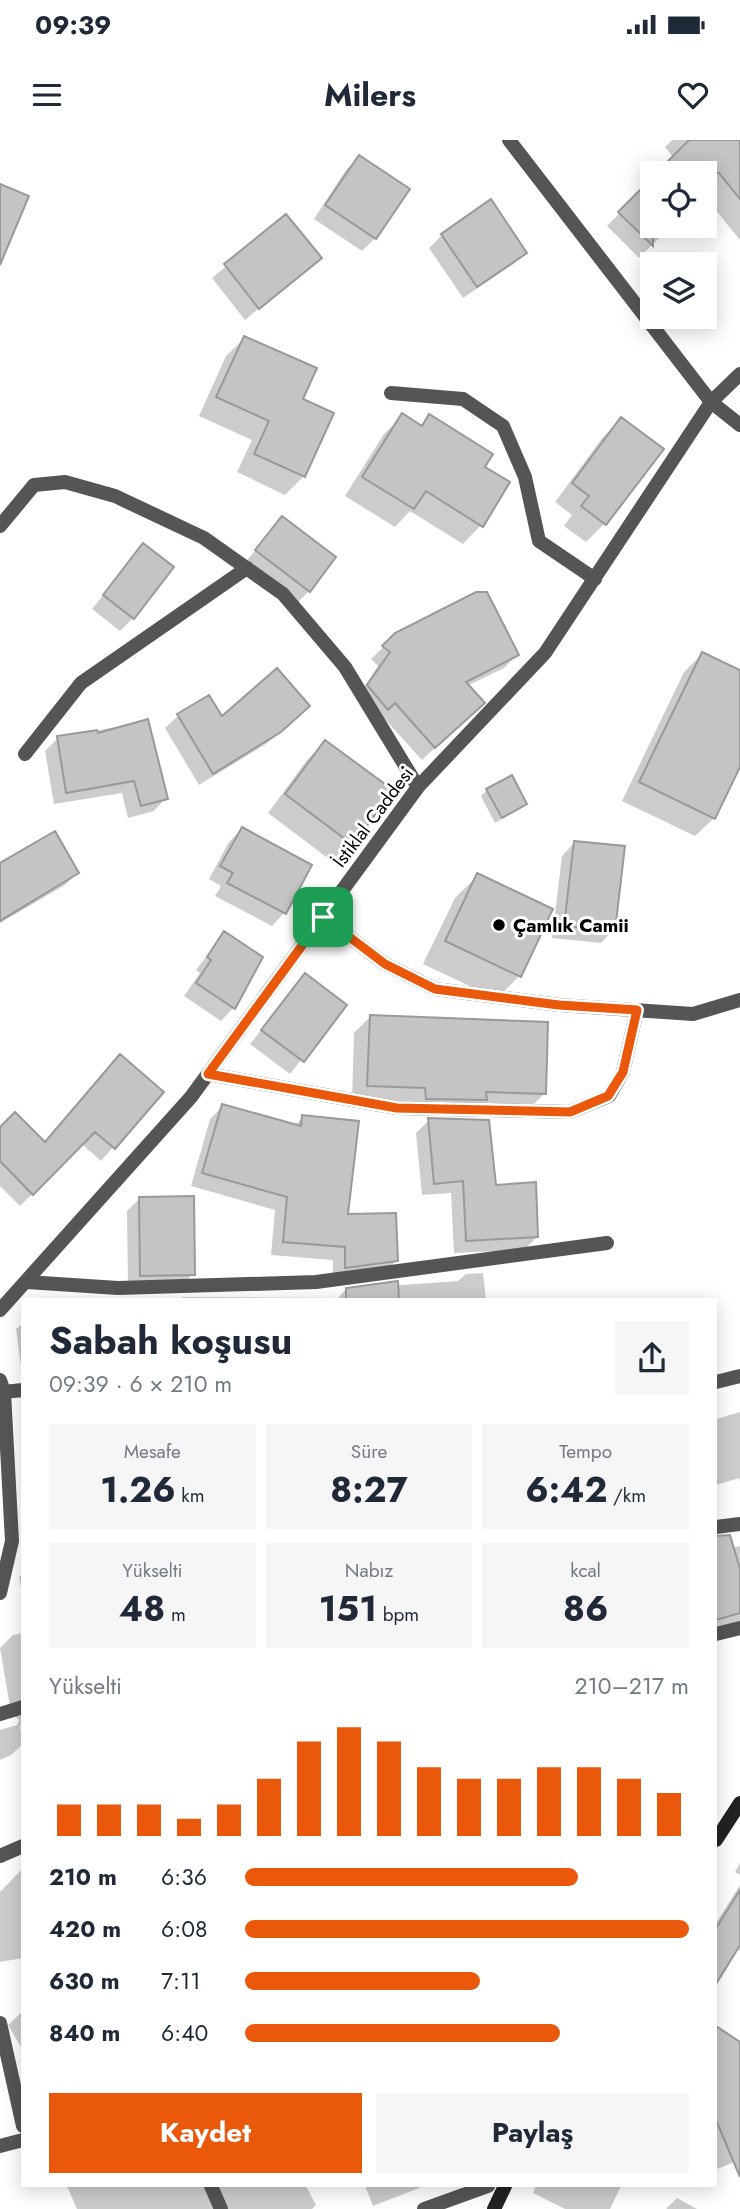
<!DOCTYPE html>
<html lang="tr">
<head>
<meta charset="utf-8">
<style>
	:root { --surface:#fff; --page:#f6f6f7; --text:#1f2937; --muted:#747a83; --accent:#ea580c }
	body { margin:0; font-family:Jost,sans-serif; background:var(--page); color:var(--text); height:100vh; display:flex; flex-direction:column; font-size:26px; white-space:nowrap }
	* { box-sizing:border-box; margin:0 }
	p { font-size:23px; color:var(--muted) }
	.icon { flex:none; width:38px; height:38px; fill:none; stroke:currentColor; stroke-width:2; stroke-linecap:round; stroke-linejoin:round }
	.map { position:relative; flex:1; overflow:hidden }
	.sheet { position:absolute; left:21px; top:1158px; width:696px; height:889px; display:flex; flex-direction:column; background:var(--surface); border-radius:0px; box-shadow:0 4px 18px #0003 }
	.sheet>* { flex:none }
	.controls { position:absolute; left:640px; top:21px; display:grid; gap:14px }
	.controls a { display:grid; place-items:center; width:77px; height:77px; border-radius:0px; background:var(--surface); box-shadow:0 4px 18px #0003; font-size:35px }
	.pin { position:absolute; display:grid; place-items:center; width:60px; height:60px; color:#fff; margin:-30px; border-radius:14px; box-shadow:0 4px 10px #0006 }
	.round { display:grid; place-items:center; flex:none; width:74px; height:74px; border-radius:0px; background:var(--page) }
	.headline { display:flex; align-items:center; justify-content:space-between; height:119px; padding:0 28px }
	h1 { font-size:38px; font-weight:700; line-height:52px }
	.stats { display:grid; grid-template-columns:repeat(3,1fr); gap:10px; height:119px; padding:7px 28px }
	.stats div { display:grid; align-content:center; border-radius:0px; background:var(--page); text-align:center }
	.stats b { font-size:35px; font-weight:700 }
	.stats small { font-size:19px; font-weight:400 }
	.stats p { font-size:19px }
	.chart { height:196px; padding:14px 28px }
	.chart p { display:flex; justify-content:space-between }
	.chart svg { width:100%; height:126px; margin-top:7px; stroke:var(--accent); stroke-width:6 }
	.primary-button { display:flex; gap:14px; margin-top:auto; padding:14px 28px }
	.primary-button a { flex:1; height:80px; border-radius:0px; background:var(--accent); color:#fff; font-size:28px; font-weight:700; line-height:80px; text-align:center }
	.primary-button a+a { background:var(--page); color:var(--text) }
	ul { padding:0 28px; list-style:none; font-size:23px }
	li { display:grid; grid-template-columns:112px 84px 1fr; align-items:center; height:52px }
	li i { height:18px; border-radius:9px; background:var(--accent) }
	.status { display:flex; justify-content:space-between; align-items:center; height:49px; padding:0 35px; background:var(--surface); direction:ltr }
	.status svg { height:19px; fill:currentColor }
	header { display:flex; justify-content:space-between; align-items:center; height:91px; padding:0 28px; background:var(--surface); font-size:32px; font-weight:700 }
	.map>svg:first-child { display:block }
	.shadow { fill:#0003 }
	.building { fill:#c4c4c4; stroke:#999; stroke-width:2 }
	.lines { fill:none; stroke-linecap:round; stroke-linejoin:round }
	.street { stroke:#555; stroke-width:14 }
	.secondary { stroke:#222; stroke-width:14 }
	.route-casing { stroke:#fff; stroke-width:14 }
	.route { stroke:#ea580c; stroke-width:9 }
	.poi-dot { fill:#000; stroke:#fff; stroke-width:2.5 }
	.labels { text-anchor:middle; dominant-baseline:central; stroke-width:6; stroke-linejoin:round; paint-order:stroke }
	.street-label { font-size:19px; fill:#000; stroke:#fff }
	.poi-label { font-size:19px; font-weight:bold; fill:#000; stroke:#fff; text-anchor:start }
</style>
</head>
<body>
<div class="status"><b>09:39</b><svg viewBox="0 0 49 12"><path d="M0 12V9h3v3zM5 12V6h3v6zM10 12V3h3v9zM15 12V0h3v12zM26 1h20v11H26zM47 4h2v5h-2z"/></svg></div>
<header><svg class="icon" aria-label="menu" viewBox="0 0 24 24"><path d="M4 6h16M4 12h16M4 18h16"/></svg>Milers<svg class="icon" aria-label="heart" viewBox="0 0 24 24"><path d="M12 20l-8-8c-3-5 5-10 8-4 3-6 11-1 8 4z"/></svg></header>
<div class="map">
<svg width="740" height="2069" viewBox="0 0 740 2069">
	<rect width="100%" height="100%" fill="#fff"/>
	<path class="shadow" d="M672,0h68v100l-35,-43v-24h-19l-21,-26z
		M359,17l48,32 -32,49 -13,13 -48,-32 32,-49z
		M653,39v47h18l-32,32 -32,-32z
		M491,62l34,51 -13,12 -49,33 -34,-50 13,-13z
		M286,76l33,42 -74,62 -33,-42z
		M245,198l55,62 4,76 -19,19 -48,-23 15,-32 -53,-24 27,-60z
		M402,276l17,10 11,-10 52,51 -1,58 -18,19 -53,-33 -15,16 -50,-31 39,-62z
		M621,279l40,30 -57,75 -18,18 -22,-16 8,-11 -17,-13 48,-65z
		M282,378l27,73 -13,13 -52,-40z
		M143,406l-10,72 -13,13 -28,-22z
		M396,495l121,20 -13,13 -37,18 3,29 -48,45 -41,-45 -7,6 -18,-22 22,-33 -7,-7z
		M702,514l38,18v91l-26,55 -19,18 -73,-35 62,-129z
		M208,557l13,22h74l-29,25 -67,41 -34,-57 13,-12z
		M147,581l19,77 -12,13 -26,7 -6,-25 -68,11 -9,-53 13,-13z
		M325,602l27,101 -19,19 -65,-49 39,-53z
		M487,650l38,14 -30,19 -14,-27z
		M242,689l68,37 -26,47 -12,13 -57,-30 6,-10 -12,-7 20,-37z
		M574,703l39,87 -12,13 -49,-5 10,-82z
		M0,725l77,8 -12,12 -65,38z
		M478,735l73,35 -32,66 -22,23 -74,-35 32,-66z
		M224,793l36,25 -27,50 -12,13 -37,-25 16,-23 -4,-3z
		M305,835l39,31 -54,68 -40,-30z
		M370,877l175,76 -16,16 -177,-8 2,-68z
		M161,952l-60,69 -19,-17 -62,62 -20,-20v-56l44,13z
		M223,966l71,20 9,-9 43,99 50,45 -13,13 -50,6v-20l-62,-5 4,-45 -84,-24 19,-67z
		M429,980l65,66 43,51 -13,13 -70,3 -3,-60 -29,2 -6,-62z
		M140,1058l53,76 -13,13 -52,1 -1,-77z
		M483,1133l3,27h-306l2,-3 156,1 8,-9 112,-8 8,-7z
		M23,1183v59l-7,-53z
		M740,1272v70l-1,-4 -23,7v-66z
		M730,1402l2,6 8,-2v76l-24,7v-83z
		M23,1434v24l-4,-21z
		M23,1493v92l-3,1 3,18 -12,11 -11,5v-30l17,-5 2,-5 -8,-8 -11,-64 13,-13z
		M740,1723v12l-5,-3z
		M23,1728v90l-23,4v-70z
		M740,1745v66l-4,-3 -20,33v-58z
		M23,1871v39l-15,-25z
		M716,1888l24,15v117l-23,9z
		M67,2046h239l10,19 -4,4h-235z
		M365,2046h59l-51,20z
		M536,2046h85l-11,23h-45l-32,-16z
		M677,2058l20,11h-31z"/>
	<path class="building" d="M689,0h51v59l-21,-26h-63z
		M359,15l51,34 -34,50 -51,-34z
		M653,37v69l-35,-34z
		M0,44l29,12 -29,69z
		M491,59l36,54 -50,34 -36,-53z
		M286,74l36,44 -63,51 -35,-45z
		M244,196l73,32 -14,31 31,14 -29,64 -51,-23 15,-33 -53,-24z
		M402,273l20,13 7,-12 64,40 -8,13 25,15 -27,45 -57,-36 -12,18 -52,-32z
		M621,277l43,32 -58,76 -25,-19 8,-10 -17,-13z
		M282,376l54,41 -26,35 -55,-42z
		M143,403l31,24 -40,52 -31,-24z
		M476,452h11l32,63 -53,27 19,21 -50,45 -40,-45 -7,7 -21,-25 23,-33 -8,-6 13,-13z
		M702,512l38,18v97l-25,52 -76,-37z
		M277,528l33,38 -29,26 -68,42 -36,-60 32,-19 13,21z
		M148,579l20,80 -27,7 -7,-25 -68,12 -9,-57 40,-6 1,3z
		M325,600l68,50 -40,55 -68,-51z
		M512,635l15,29 -25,14 -16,-29z
		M242,687l70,38 -26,49 -59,-31 6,-10 -13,-7z
		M55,691l24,42 -79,48v-58z
		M574,701l51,5 -10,85 -51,-5z
		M477,733l76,36 -32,68 -76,-36z
		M224,791l39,26 -28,52 -39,-26 15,-23 -4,-3z
		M305,833l42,32 -43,57 -43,-32z
		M370,875l178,7 -2,72 -60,-2 1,8 -61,-1 -1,-11 -58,-2z
		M120,914l44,38 -49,57 -20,-17 -62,63 -33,-34v-34l15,-15 30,30z
		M222,964l79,22 1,-11 57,6 -11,93 48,-1 2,48 -53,7v-21l-62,-5 4,-45 -85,-24z
		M428,978l61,2 7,65 40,-3 2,55 -72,4 -3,-60 -29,3z
		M194,1056l1,79 -55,1 -1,-79z
		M398,1141l1,19h-53v-12z
		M730,1395l10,34v44l-24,7v-84z
		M740,1750v55l-24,39v-56z
		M716,1886l24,16v135l-24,-57z"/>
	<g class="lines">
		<path class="street" d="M509,0l202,262 29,23
			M391,253l72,6 40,27 22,51 14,64 56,38
			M0,386l34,-41 31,-3 50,14 89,42 79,56 62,73 73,120
			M25,614l56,-71 166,-115
			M323,777l62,47 50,25 124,16 134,9 47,-14
			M208,934l189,34 173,4 39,-16 14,-24 14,-62
			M27,1142l91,6 198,-6 291,-39
			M0,1170l191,-213 227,-310 127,-134 166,-251 29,-28
			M0,1240l4,12 8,149 -12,52
			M716,1242l24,-6
			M4,1252l19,-2
			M716,1387l24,-3
			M716,1494l24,-6
			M0,1574l23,-7
			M0,1716l23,-10
			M0,1883l23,103
			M0,2006l23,-6
			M211,2046l10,23
			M424,2069l64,-23"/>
		<path class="secondary" d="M716,1700l24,-37
			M494,2069l11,-23"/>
	</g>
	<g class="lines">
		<defs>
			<path id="route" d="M323,777l62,47 50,25 124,16 78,5 -14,62 -15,24 -38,16 -173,-4 -189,-34z"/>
		</defs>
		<use href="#route" class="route-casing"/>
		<use href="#route" class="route"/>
	</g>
	<circle class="poi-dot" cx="499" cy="785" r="7"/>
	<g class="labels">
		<g class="street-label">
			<text transform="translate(373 677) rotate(-53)">İstiklal Caddesi</text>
		</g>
		<g class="poi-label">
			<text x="513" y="785">Çamlık Camii</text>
		</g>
	</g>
</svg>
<div class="controls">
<a><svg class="icon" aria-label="locate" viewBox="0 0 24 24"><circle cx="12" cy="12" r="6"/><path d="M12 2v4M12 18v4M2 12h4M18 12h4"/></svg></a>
<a><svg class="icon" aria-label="layers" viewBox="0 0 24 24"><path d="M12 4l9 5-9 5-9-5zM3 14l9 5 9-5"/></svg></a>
</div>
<div class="pin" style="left:323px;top:777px;background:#1e9e55"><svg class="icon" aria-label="arrive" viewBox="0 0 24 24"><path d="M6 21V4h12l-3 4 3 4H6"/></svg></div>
<section class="sheet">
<div class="headline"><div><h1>Sabah koşusu</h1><p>09:39 · 6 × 210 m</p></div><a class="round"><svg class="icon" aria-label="share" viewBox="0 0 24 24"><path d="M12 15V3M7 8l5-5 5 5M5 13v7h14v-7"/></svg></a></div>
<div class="stats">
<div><p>Mesafe</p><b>1.26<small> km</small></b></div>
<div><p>Süre</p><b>8:27</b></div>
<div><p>Tempo</p><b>6:42<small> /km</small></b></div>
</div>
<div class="stats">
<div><p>Yükselti</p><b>48<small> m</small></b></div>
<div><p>Nabız</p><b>151<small> bpm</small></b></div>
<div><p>kcal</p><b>86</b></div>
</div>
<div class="chart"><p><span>Yükselti</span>210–217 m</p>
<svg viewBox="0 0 160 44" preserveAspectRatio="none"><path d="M5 44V33M15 44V33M25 44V33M35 44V38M45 44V33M55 44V24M65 44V11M75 44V6M85 44V11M95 44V20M105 44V24M115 44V24M125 44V20M135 44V20M145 44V24M155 44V29"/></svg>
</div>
<ul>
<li><b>210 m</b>6:36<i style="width:75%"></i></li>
<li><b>420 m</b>6:08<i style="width:100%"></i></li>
<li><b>630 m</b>7:11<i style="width:53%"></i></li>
<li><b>840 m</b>6:40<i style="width:71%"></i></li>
</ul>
<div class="primary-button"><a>Kaydet</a><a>Paylaş</a></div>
</section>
</div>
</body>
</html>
